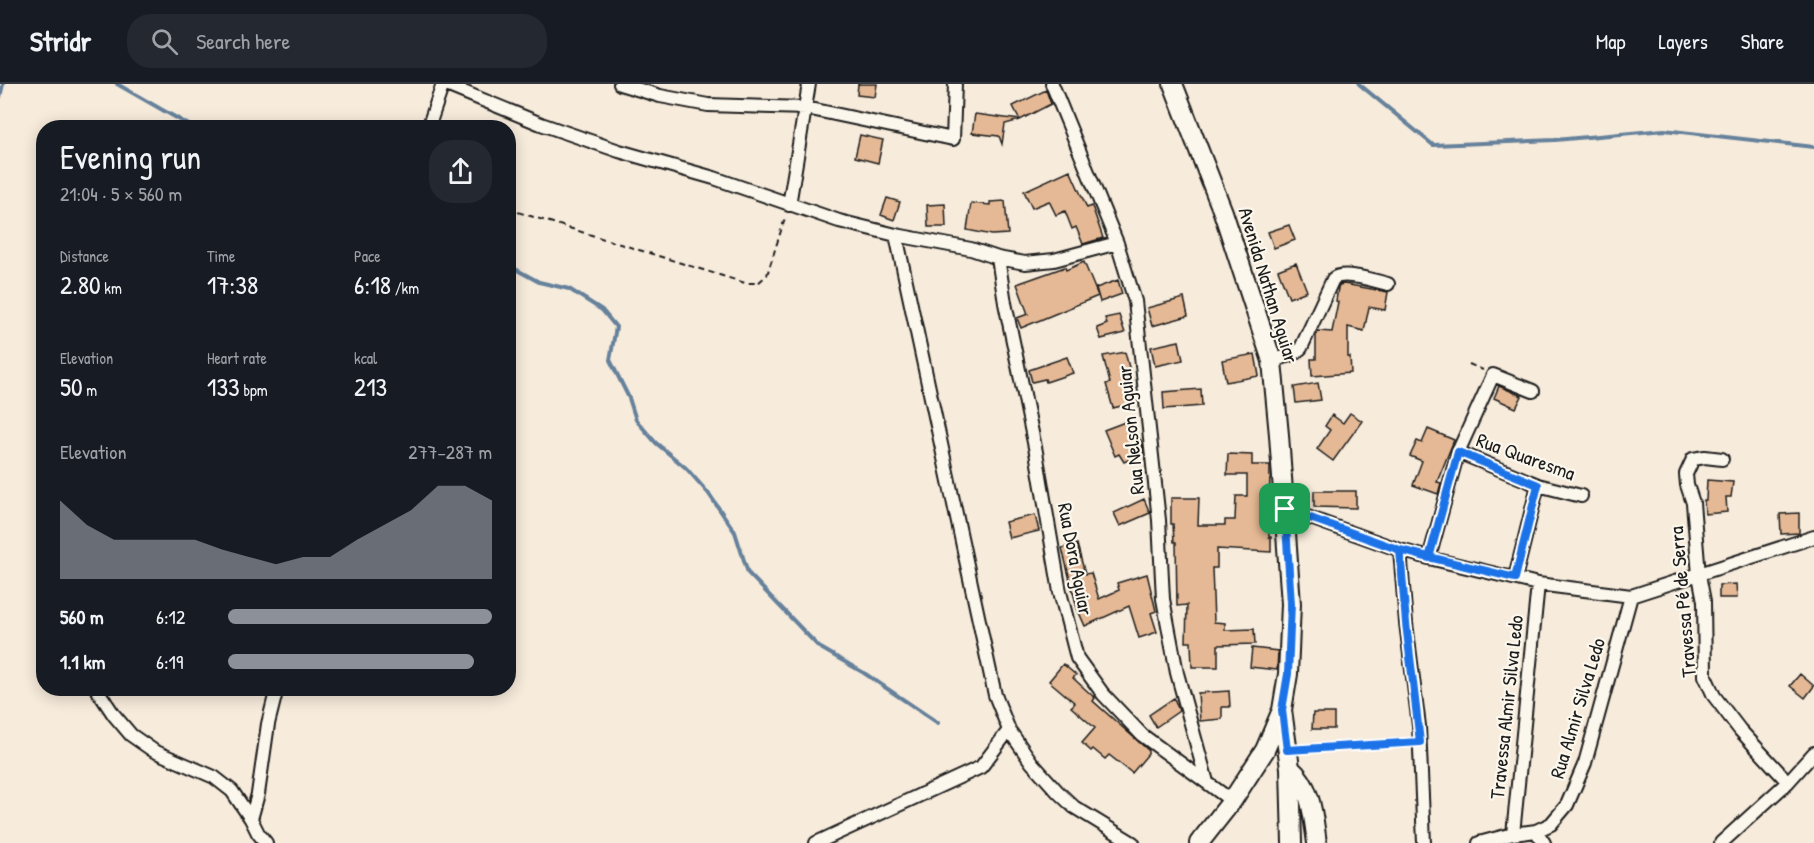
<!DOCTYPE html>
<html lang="en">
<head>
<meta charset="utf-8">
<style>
	:root { --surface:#171b24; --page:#242831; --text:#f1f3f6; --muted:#9ea1a6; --line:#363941; --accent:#8c9099 }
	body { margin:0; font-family:"Patrick Hand",sans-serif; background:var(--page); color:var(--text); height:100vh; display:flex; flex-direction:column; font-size:22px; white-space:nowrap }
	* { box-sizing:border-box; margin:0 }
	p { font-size:20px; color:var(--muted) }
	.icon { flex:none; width:33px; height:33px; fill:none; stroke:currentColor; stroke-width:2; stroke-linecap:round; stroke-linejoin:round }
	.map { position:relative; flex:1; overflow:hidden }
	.drawer { position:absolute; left:36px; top:36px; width:480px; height:576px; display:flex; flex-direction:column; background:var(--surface); border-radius:24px; box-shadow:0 3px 15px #0003 }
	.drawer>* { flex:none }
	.pin { position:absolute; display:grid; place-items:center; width:51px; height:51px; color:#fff; margin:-26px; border-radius:12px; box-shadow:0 3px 9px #0006 }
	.round { display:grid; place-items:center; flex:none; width:63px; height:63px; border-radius:24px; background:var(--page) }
	.overview { display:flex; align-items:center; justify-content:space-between; height:102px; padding:0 24px }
	h1 { font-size:33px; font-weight:600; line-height:45px }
	.metrics { display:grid; grid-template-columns:repeat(3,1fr); gap:9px; height:102px; padding:6px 24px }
	.metrics div { display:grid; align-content:center }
	.metrics b { font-size:26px; font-weight:600 }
	.metrics small { font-size:16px; font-weight:400 }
	.metrics p { font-size:16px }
	.chart { height:168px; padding:12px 24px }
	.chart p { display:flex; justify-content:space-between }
	.chart svg { width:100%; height:108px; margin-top:6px; fill:var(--accent); opacity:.7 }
	ul { padding:0 24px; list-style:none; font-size:20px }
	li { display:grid; grid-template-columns:96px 72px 1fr; align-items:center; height:45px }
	li i { height:15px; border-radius:8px; background:var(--accent) }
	header { display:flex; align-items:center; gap:36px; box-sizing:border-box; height:84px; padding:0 30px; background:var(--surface); border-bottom:2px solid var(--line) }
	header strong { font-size:28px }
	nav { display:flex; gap:33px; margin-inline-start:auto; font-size:21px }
	.search { width:420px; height:54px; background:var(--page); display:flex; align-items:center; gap:15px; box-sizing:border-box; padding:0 21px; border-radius:24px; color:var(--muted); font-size:22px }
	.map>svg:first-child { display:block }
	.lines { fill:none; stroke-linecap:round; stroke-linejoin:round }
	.stream { stroke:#65819b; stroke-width:4 }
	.building { fill:#e5b995; stroke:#1c1c1c; stroke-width:1.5 }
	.street-casing { stroke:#1c1c1c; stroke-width:16 }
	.secondary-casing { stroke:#1c1c1c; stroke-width:22 }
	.path { stroke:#1c1c1c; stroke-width:2; stroke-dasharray:6 4.5; stroke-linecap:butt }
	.street { stroke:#fbf7ec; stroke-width:12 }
	.secondary { stroke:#fbf7ec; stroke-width:18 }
	.route-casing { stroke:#fff; stroke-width:12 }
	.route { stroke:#1a73e8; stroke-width:8 }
	.labels { text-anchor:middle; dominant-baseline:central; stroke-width:4.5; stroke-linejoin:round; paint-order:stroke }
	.street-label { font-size:20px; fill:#1c1c1c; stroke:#fbf7ec }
</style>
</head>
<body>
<header>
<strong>Stridr</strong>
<div class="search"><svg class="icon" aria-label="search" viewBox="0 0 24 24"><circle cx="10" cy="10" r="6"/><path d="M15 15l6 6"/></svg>Search here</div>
<nav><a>Map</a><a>Layers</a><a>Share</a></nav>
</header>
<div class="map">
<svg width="1814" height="759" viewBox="0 0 1814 759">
	<rect width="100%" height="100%" fill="#f7ebdb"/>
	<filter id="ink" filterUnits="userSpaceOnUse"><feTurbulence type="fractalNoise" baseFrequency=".0167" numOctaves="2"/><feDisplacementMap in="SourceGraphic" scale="12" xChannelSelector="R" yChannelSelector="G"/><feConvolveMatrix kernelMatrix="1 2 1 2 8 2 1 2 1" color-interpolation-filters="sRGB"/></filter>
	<g filter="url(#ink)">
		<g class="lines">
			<path class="stream" d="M117,0l77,44
				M1359,0l74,61 122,-5 109,-10 150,17
				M0,13l3,-13
				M508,181l31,17 30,7 33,21 14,17 -6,33 19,38 7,22 20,23 30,25 23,26 26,38 13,41 71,74 45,26 74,50"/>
		</g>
		<path class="building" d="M858,0h19l-2,13 -18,-2z
			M1046,6l5,14 -31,16 -7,-14z
			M975,30l45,6 -15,4 -3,20 -3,-8 -27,-3z
			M860,51l23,5 -5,23 -23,-6z
			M1070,86l17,38 5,-2 11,32 -20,6 -7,-17 -4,2 -7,-18 -9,4 -7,-14 -17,7 -8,-17z
			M887,114l13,4 -6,18 -13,-5z
			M1005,117l3,33 -16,1 -25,-5 4,-27 19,2v-3z
			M945,120l1,23h-18l-1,-22z
			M1289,141l6,15 -21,8 -6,-16z
			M1084,178l14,34 -77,32 -4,-10 11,-4 -11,-30 48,-17 1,3z
			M1296,179l11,28 -18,7 -11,-28z
			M1118,196l4,14 -22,8 -4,-14z
			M1344,200l44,8 -3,18 -16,-3 -5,24 -16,-4v30h2l1,16 -39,3 -1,-17h5v-24l2,-4 14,1 6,-30 -2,-1 2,-13 1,-3z
			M1184,214l4,18 -36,10 -5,-18z
			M1119,231l6,18 -24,6 -4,-11 10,-4 -2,-6z
			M1179,257l4,19 -28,6 -4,-19z
			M1125,268l13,50 -25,6 -7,-24 4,-1 -7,-27z
			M1255,270l4,22 -33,6 -4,-22z
			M1067,273l6,16 -27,9 -1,-3 -13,3 -3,-12z
			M1318,299l3,17 -25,3 -2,-16z
			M1499,302l23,10 -6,12 -22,-10z
			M1201,305l1,17 -38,3 -1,-17z
			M1350,329l12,8 -29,40 -16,-12 13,-19 -5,-4 7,-11 11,8z
			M1125,338l7,16 6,-3 4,8 1,10 -19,9 -5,-8 -4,2 -11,-26z
			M1428,345l26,11 -17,42 4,1 -3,11 -25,-9 9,-24 -12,-5 7,-15 5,2z
			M1228,370l24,1v10h18l-1,72h2v15l-54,-3v19h-5l2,54 11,1v7l29,-1 1,15 -37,1v22h-26l-1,-25h-5l1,-37 -10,1 -1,-64h-2l-1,-18h-2v-26h28l-1,27h27v-5h10l1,-24h11v-21h-20z
			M1707,396l26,2 -2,15h-5l1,15 -22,2 -1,-14h2z
			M1314,407h42v17l-42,-1z
			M1144,415l6,14 -30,13 -6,-13z
			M1799,429v20l-18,1 -1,-20z
			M1035,431l4,16 -30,7 -4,-16z
			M1077,460l8,30 6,-1 8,26 20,-9 -2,-7 30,-9 9,37 -5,2 6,19 -18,6 -10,-32 -44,20 -8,-18 -15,-60z
			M1736,500l1,14h-18v-13z
			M1252,564l26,3 -1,19 -27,-3z
			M1063,580l13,11 -3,3 22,20 -2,3 55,49v4l-16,19 -23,-18 -4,4 -12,-10 -2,2 -9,-8 13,-15 -24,-21 4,-4 -26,-22z
			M1800,590l14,12 -9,12 -15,-12z
			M1229,607l1,16h-8v12l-22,2 -2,-28z
			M1174,614l5,13 -23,16 -7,-12z
			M1313,629h21v16h-22z"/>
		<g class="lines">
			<defs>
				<path id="street" d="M444,0l97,40 78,27 95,27 125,43 57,14 75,14 27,9 27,5 29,-3 63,-17
					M620,0l40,12 48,9 98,3 147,31 2,-55
					M1052,0l65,159 18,58 24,219 4,79 14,74 30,109
					M428,44l15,-44
					M789,121l20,-121
					M896,151l99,460 14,35 23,33 26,29 16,15 59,36
					M998,174l7,45 31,149 24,140 17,66 26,36 39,41 90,66
					M1272,277l22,-7 7,-6 32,-69c10,-9 42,2 55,5
					M1458,368l80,33 43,11
					M1722,375l-17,-2 -12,2 -7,15 1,11 6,18 6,72 5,26 1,75 9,20 26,34 48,52
					M1285,425l115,41 29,8 109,26 93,12 183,-59
					M1400,466l6,73 13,103 5,117
					M1429,474l29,-106 35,-77 40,16
					M1515,494l23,-93
					M96,604l18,27 17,20 23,16 60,26 18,14 19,28
					M1536,747l8,12
					M1513,750l25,-250
					M266,759l-8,-10 -7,-14 7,-25 10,-70 9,-36
					M816,759l165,-76 28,-37
					M1479,759l34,-9 23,-3 15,-7 16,-19 18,-42 46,-167
					M1721,759l67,-61 26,-29"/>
				<path id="secondary" d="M1173,0l50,128 49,149 7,74 12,169 -3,70 -6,36 -17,40 -33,51 -33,42
					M1282,626l8,58 2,75
					M1290,684c22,19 23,48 27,75"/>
			</defs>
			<use href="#street" class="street-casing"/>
			<use href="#secondary" class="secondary-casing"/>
			<path class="path" d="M508,125l237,74h13l9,-8 18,-57
				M1469,280l14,6
				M1302,666l105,-7"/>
			<use href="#street" class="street"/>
			<use href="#secondary" class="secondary"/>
		</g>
	</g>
	<g class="lines" filter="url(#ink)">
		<defs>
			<path id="route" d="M1285,425l6,95 -3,70 -6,36 5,40 133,-8 -14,-119 -6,-73 115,28 23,-93 -80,-33 -29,106 -29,-8 -115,-41"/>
		</defs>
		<use href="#route" class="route-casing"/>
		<use href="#route" class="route"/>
	</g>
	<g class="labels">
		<g class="street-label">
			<text transform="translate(1269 201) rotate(73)">Avenida Nathan Aguiar</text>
			<text transform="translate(1130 346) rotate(-96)">Rua Nelson Aguiar</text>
			<text transform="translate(1526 372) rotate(20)">Rua Quaresma</text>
			<text transform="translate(1076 475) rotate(79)">Rua Dora Aguiar</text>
			<text transform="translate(1682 518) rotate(-95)">Travessa Pé de Serra</text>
			<text transform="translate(1506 623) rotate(-84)">Travessa Almir Silva Ledo</text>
			<text transform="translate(1577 624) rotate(-73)">Rua Almir Silva Ledo</text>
		</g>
	</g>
</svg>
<div class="pin" style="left:1285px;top:425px;background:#1e9e55"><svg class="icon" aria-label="arrive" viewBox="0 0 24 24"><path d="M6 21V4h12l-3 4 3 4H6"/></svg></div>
<section class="drawer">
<div class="overview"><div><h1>Evening run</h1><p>21:04 · 5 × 560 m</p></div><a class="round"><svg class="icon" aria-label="share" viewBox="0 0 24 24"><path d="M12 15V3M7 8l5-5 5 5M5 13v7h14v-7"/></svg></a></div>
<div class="metrics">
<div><p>Distance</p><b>2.80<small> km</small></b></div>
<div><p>Time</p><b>17:38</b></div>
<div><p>Pace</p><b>6:18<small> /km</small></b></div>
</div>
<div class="metrics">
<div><p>Elevation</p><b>50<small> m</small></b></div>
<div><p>Heart rate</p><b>133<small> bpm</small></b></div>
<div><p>kcal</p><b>213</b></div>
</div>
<div class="chart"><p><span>Elevation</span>277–287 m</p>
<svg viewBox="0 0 160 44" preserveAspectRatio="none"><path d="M0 44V12L10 22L20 28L30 28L40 28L50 28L60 32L70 35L80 38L90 35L100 35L110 28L120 22L130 16L140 6L150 6L160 12V44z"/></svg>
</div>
<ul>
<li><b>560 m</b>6:12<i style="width:100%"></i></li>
<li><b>1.1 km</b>6:19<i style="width:93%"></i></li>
</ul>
</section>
</div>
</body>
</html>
